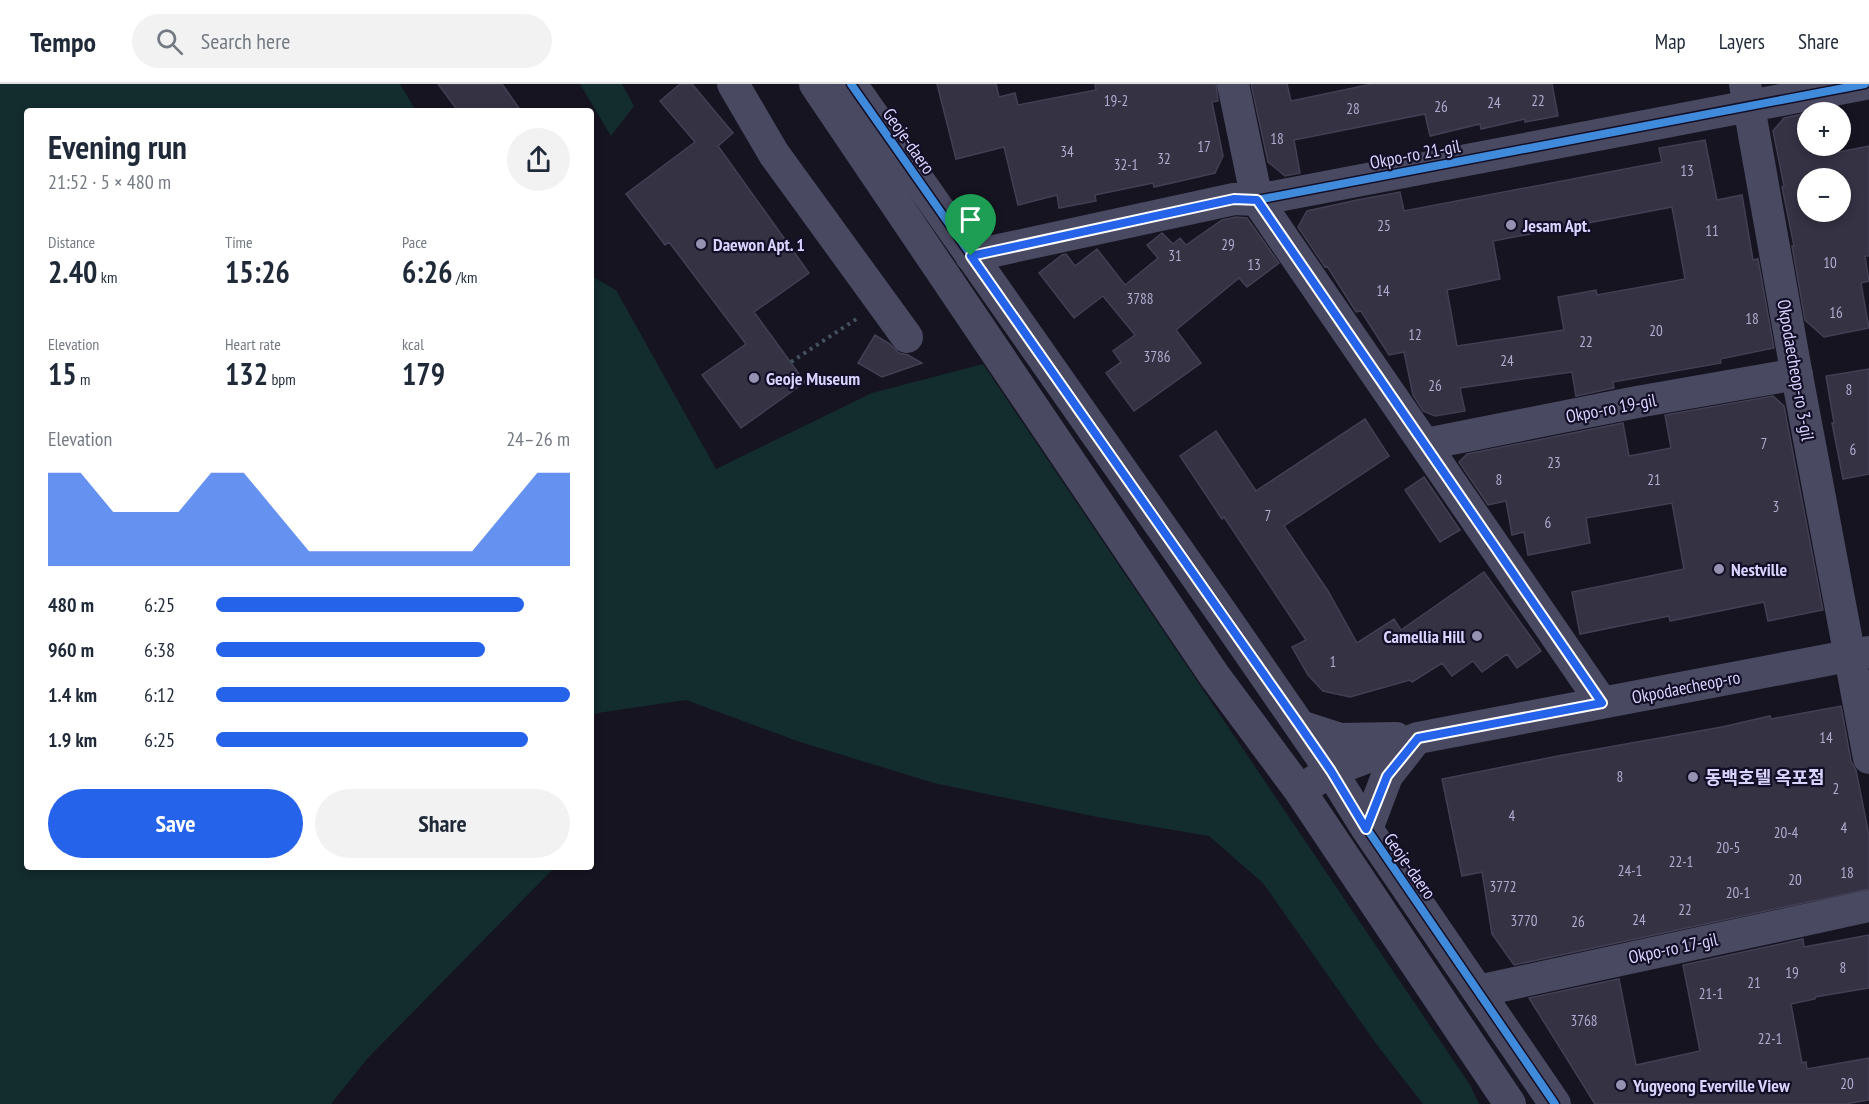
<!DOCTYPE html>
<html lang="en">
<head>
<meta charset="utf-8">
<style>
	:root { --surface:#fff; --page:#f2f2f3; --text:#1f2937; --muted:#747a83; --line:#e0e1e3; --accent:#2563eb }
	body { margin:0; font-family:"PT Sans Narrow","Noto Sans KR",sans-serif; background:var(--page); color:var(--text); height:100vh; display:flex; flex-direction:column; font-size:22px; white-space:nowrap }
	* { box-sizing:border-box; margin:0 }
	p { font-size:20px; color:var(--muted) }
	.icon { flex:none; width:33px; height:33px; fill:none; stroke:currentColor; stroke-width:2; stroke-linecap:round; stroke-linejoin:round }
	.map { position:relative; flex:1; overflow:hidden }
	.details { position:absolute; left:24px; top:24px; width:570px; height:762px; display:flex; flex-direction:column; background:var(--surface); border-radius:6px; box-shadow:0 3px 9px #0003 }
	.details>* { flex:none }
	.fabs { position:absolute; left:1797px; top:18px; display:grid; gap:12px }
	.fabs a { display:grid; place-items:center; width:54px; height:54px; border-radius:50%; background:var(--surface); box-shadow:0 3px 9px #0003; font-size:30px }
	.pin { position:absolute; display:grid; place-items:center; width:51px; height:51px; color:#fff; margin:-62px -26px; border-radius:50% 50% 50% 0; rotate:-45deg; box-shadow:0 0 6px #0007 }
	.pin .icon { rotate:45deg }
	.round { display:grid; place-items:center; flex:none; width:63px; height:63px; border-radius:32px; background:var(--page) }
	.head { display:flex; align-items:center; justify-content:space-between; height:102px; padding:0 24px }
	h1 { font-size:33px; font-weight:700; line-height:45px }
	.metrics { display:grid; grid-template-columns:repeat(3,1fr); gap:9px; height:102px; padding:6px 24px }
	.metrics div { display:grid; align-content:center }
	.metrics b { font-size:30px; font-weight:700 }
	.metrics small { font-size:16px; font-weight:400 }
	.metrics p { font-size:16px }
	.chart { height:168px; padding:12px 24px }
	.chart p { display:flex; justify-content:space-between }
	.chart svg { width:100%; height:108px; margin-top:6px; fill:var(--accent); opacity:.7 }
	.action { display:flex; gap:12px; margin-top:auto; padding:12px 24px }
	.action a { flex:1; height:69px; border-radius:36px; background:var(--accent); color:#fff; font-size:24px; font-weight:700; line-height:69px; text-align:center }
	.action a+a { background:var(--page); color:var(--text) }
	ul { padding:0 24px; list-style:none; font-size:20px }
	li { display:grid; grid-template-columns:96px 72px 1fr; align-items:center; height:45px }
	li i { height:15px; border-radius:8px; background:var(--accent) }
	header { display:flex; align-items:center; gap:36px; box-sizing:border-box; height:84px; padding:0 30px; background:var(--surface); border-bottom:2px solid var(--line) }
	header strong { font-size:28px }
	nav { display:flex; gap:33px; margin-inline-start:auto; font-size:21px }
	.search { width:420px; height:54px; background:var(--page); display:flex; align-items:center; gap:15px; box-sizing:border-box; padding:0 21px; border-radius:33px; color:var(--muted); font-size:22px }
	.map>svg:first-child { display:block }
	.green { fill:#132c2d }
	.building { fill:#343243; stroke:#433f54; stroke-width:1.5; fill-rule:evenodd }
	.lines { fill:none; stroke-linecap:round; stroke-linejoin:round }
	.path { stroke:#44505f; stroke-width:4; stroke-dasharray:3 4.5; stroke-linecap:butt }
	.minor { stroke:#4a4962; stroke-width:32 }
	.cycleway-casing { stroke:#130f26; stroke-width:11 }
	.cycleway { stroke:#408adc; stroke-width:8 }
	.route-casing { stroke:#fff; stroke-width:12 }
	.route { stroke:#2563eb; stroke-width:8 }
	.poi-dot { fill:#9591b1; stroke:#130f26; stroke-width:2 }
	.labels { text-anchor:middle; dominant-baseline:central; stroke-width:4.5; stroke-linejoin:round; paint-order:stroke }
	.number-label { font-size:15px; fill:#b0acd0 }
	.street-label { font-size:18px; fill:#d9d4ff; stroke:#130f26 }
	.poi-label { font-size:18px; font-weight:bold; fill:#d9d4ff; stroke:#130f26; text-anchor:start }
</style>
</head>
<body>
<header>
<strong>Tempo</strong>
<div class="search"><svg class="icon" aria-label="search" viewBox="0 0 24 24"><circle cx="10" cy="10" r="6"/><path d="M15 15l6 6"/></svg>Search here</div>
<nav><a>Map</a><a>Layers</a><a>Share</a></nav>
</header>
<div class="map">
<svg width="1869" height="1020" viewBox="0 0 1869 1020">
	<rect width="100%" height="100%" fill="#161421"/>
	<path class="green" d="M0,0h400l16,27h-389v756h528l-188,192 -36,45h-331z
		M580,0h42l12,22 -23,30z
		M591,192l25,14 100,179 156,-76 111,-29 487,721 9,19h-56l-46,-59 -114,-162 -54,-47 -112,-19 -163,-34 -134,-41 -114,-42 -95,14z"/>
	<path class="building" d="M438,0h64l19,27h-63z
		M680,0h12l41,49 -15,13 91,127 -55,39 51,70 -64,46 -39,-53 44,-31 -77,-102 -4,3 -39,-51 69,-52 -35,-41z
		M937,0h59l3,13 16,-4 3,12 78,-15 -1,-6h121l2,17 -6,1 11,54 -8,17 -61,14 -1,-4 -58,12 1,6 -37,7 -2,-13 -39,10 -14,-58 -48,12z
		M1251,0h36l4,17 81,-17h180l6,32 -33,6v-3l-44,10 -1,-5 -50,12 -5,-22 -131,26 6,33 -15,3 -17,-14z
		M1808,29v33h25l1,7 35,-7v110h-4l4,25 -8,2 8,45 -45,9 -19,-17 -13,-74h2l-12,-59 2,-1 -11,-55 11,-13zM1808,94h32v34h-32z
		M1705,56l12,60 25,-5 11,65 5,-1 16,89 -54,11 1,4 -108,19 1,6 -38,8 -4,-24 -112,16 5,23 -30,5 -12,-5 -10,-16 -9,-43 -15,3 -28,-44 -5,1 -29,-46 -2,1 -27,-40 9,-16 50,-11 43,-8 4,19 258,-49 -3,-14zM1672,123l13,72 -88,16 -1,-5 -38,7 6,33 -107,16 -10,-56 53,-11 -7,-38z
		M1236,133l11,1 32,45 -32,24 -8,-9 -63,52 25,33 -67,48 -28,-38 15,-11 -8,-11 22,-16 -32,-39 -29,22 -35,-45 23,-18 4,-1 9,12 22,-17 28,36 33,-27 -11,-13 15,-12 11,11 7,-6 6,7 36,-25z
		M875,251l15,9 9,9 9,2 14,8 -40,14 -24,-14z
		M1869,285v105l-26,5 -11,-56h2l-8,-47z
		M1773,312l11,10 39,204 -55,11 -4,-19 -94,19 -1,-5 -89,18 -8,-42 112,-23 -12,-66 -86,15 4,25 -62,12 -4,-23 -12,3 -6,-34 -18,4 -29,-43 8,-8 156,-31 6,33 42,-8 -6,-33z
		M1365,335l24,37 -105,70 44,65 29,52 37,-24 7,11 83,-58 57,79 -24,17 -10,-14 -25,18 -9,-11 -21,15 -10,-13 -30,19 -2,-2 -60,17 -27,-6 -15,-16 -16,-28 14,-7 -82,-123 -2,2 -42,-63 36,-25 40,60z
		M1424,393l36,53 -20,12 -35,-52z
		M1841,622l10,55 5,9 13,65v54l-355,76 -22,-31 -10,-62 -20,4 -20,-97 116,-23 164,-29 48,-11 1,3z
		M1869,851v53l-54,9v2l-24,5 11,59 4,-1 1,7 62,-11v42l-24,4h-250l-66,-106 90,-19 17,86 64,-14 -17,-86 120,-26 1,8z"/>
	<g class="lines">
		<path class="path" d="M791,278l67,-44"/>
		<path class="minor" d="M733,0l41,70 133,183
			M815,0l399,591 86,116 210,313
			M851,0l373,532 107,155 36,58 188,275
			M1233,0l24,116 345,503
			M1745,0l50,281 74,393
			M971,172l263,-57 23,1 608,-116
			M1426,360l211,-42 160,-28
			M1300,642l40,13 56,-1
			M1313,698l18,-11 87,-33 451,-86
			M1367,745l20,-53 29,-37
			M1478,907l391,-85"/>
		<defs>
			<path id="cycleway" d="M851,0l373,532 107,155 36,58 188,275
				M971,172l263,-57 23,1 608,-116"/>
		</defs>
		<use href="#cycleway" class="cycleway-casing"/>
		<use href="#cycleway" class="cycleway"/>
	</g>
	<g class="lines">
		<defs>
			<path id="route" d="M1234,115l23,1 345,503 -184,35 -31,38 -21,53 -35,-58 -31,-45 -329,-470z"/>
		</defs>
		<use href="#route" class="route-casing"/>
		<use href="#route" class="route"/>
	</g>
	<g class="poi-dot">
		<circle cx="1511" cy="141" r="6"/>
		<circle cx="701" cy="160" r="6"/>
		<circle cx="754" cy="294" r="6"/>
		<circle cx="1719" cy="485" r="6"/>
		<circle cx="1477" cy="552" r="6"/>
		<circle cx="1693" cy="693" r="6"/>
		<circle cx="1621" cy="1001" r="6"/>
	</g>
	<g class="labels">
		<g class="number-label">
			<text x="1116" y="16">19-2</text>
			<text x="1538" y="16">22</text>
			<text x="1494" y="18">24</text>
			<text x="1441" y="22">26</text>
			<text x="1353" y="24">28</text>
			<text x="1277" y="54">18</text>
			<text x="1204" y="62">17</text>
			<text x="1067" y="67">34</text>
			<text x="1164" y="74">32</text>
			<text x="1126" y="80">32-1</text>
			<text x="1687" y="86">13</text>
			<text x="1384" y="141">25</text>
			<text x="1712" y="146">11</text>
			<text x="1228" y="160">29</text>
			<text x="1175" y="171">31</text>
			<text x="1830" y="178">10</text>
			<text x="1254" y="180">13</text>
			<text x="1383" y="206">14</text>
			<text x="1140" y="214">3788</text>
			<text x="1836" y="228">16</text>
			<text x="1752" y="234">18</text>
			<text x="1656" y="246">20</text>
			<text x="1415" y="250">12</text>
			<text x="1586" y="257">22</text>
			<text x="1157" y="272">3786</text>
			<text x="1507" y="276">24</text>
			<text x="1435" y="301">26</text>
			<text x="1849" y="305">8</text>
			<text x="1764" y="359">7</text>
			<text x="1853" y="365">6</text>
			<text x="1554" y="378">23</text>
			<text x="1499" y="395">8</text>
			<text x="1654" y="395">21</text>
			<text x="1776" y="422">3</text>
			<text x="1268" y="431">7</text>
			<text x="1548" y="438">6</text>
			<text x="1333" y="577">1</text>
			<text x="1826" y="653">14</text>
			<text x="1620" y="692">8</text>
			<text x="1836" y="704">2</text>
			<text x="1512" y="731">4</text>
			<text x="1844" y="743">4</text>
			<text x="1786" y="748">20-4</text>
			<text x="1728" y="763">20-5</text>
			<text x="1681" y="777">22-1</text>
			<text x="1630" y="786">24-1</text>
			<text x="1847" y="788">18</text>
			<text x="1795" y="795">20</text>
			<text x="1503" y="802">3772</text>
			<text x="1738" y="808">20-1</text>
			<text x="1685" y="825">22</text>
			<text x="1639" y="835">24</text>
			<text x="1524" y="836">3770</text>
			<text x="1578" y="837">26</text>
			<text x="1843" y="883">8</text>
			<text x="1792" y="888">19</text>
			<text x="1754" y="898">21</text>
			<text x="1711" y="909">21-1</text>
			<text x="1584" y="936">3768</text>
			<text x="1770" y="954">22-1</text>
			<text x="1847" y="999">20</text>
		</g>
		<g class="street-label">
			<text transform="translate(909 57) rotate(55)">Geoje-daero</text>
			<text transform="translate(1415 70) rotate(-11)">Okpo-ro 21-gil</text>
			<text transform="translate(1796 286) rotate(80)">Okpodaecheop-ro 3-gil</text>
			<text transform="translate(1611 324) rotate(-11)">Okpo-ro 19-gil</text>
			<text transform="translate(1686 603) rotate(-11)">Okpodaecheop-ro</text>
			<text transform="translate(1410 782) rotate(55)">Geoje-daero</text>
			<text transform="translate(1673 864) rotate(-12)">Okpo-ro 17-gil</text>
		</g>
		<g class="poi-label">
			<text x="1523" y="141">Jesam Apt.</text>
			<text x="713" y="160">Daewon Apt. 1</text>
			<text x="766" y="294">Geoje Museum</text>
			<text x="1731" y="485">Nestville</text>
			<text x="1465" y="552" text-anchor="end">Camellia Hill</text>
			<text x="1705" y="693">동백호텔 옥포점</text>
			<text x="1633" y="1001">Yugyeong Everville View</text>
		</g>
	</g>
</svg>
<div class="fabs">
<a>+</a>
<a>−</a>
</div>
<div class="pin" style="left:971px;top:172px;background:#1e9e55"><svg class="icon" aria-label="arrive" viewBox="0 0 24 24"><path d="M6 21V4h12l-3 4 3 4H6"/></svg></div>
<section class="details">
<div class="head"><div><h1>Evening run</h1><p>21:52 · 5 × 480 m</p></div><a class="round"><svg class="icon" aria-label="share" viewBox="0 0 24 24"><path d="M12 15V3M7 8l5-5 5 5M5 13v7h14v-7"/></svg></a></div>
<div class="metrics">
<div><p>Distance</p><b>2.40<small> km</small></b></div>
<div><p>Time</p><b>15:26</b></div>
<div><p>Pace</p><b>6:26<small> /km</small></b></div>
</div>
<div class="metrics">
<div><p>Elevation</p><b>15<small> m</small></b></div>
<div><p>Heart rate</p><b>132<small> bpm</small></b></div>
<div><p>kcal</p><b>179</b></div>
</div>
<div class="chart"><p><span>Elevation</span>24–26 m</p>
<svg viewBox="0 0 160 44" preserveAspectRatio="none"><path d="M0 44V6L10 6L20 22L30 22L40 22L50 6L60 6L70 22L80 38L90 38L100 38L110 38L120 38L130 38L140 22L150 6L160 6V44z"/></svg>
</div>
<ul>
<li><b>480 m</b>6:25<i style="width:87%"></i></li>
<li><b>960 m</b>6:38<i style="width:76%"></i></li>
<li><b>1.4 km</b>6:12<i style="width:100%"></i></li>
<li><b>1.9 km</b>6:25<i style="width:88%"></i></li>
</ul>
<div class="action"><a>Save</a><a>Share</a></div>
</section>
</div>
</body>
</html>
